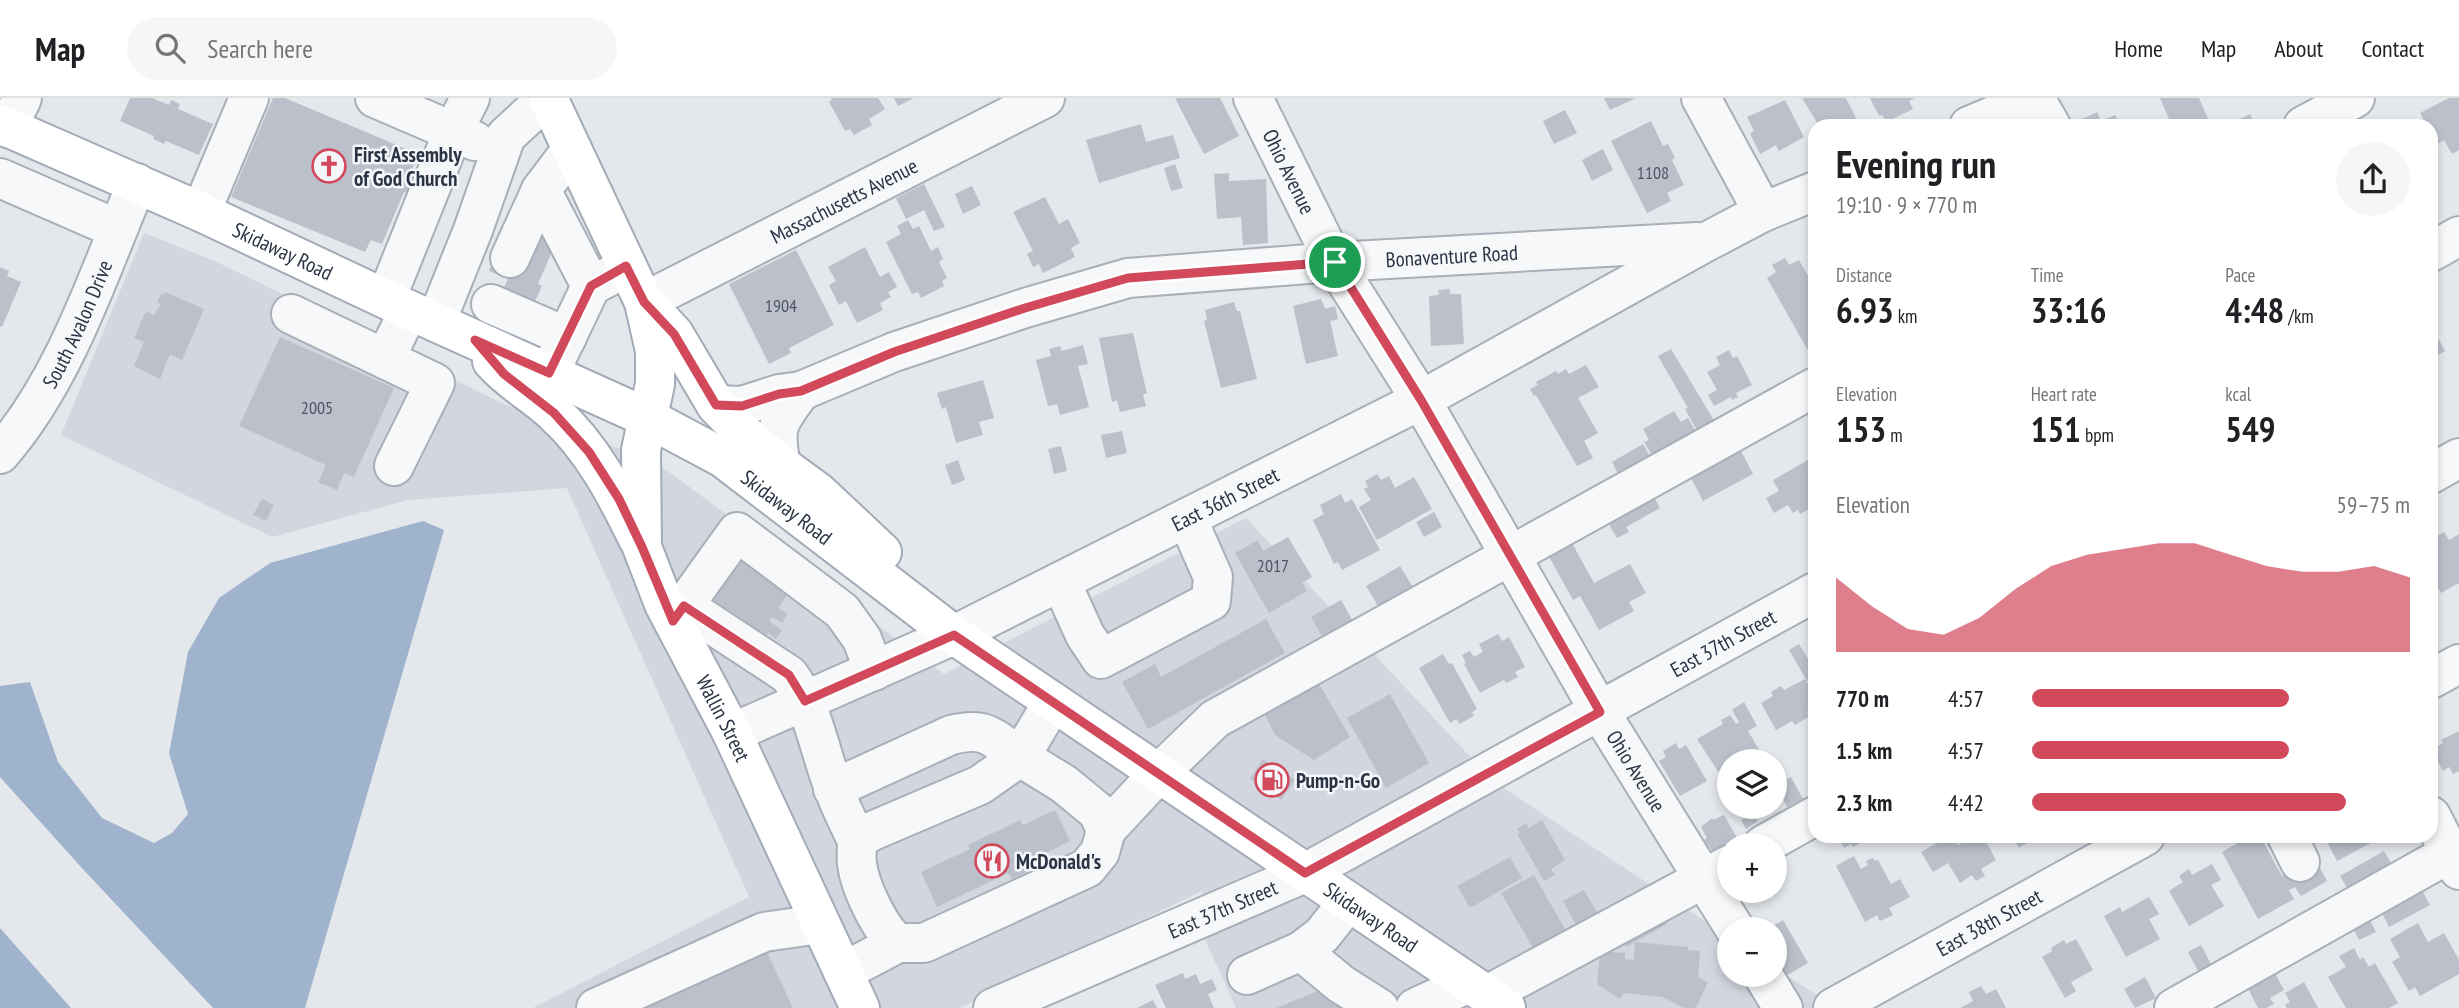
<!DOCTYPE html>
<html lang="en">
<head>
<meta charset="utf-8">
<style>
	:root { --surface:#fff; --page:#f6f6f6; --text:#202124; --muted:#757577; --line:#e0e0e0; --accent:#d1495b }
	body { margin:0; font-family:"PT Sans Narrow",sans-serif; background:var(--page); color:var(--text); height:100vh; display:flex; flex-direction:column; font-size:26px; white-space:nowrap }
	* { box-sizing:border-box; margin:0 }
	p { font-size:23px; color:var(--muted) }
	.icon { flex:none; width:38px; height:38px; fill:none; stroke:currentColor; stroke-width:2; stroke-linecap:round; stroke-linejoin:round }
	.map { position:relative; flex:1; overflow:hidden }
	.drawer { position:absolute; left:1808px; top:21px; width:630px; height:724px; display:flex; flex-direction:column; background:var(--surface); border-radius:21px; box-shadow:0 4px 10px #0003 }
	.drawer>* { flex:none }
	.tools { position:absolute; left:1717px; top:651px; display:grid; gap:14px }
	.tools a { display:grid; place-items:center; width:70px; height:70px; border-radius:50%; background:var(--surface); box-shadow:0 4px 10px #0003; font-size:35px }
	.pin { position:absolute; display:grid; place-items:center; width:60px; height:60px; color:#fff; margin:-30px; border:4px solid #fff; border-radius:50%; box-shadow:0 2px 7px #0007 }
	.round { display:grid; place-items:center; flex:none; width:74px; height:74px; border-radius:37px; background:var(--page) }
	.headline { display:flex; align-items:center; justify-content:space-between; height:119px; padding:0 28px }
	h1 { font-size:38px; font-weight:600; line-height:52px }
	.metrics { display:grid; grid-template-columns:repeat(3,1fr); gap:10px; height:119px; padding:7px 28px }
	.metrics div { display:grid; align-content:center }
	.metrics b { font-size:35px; font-weight:600 }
	.metrics small { font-size:19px; font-weight:400 }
	.metrics p { font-size:19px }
	.chart { height:196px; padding:14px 28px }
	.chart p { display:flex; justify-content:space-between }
	.chart svg { width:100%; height:126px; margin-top:7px; fill:var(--accent); opacity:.7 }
	ul { padding:0 28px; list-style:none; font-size:23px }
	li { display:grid; grid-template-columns:112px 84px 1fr; align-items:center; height:52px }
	li i { height:18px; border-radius:9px; background:var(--accent) }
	header { display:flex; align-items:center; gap:42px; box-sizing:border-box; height:98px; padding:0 35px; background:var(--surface); border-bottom:2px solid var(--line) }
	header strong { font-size:33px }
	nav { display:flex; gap:38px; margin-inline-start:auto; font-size:24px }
	.search { width:490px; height:63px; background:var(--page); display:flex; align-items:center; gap:18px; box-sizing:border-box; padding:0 24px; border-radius:38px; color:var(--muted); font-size:26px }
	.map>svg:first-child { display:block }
	.built { fill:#d2d6de }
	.water { fill:#9fb4cc }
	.building { fill:#bbc0ca }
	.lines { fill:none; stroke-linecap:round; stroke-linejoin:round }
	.minor-casing { stroke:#a9aeb7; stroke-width:42 }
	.major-casing { stroke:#a3abb8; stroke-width:42 }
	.minor { stroke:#f7f8fa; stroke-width:38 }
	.major { stroke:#fff; stroke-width:38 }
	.route-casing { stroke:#fff; stroke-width:14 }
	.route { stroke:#d1495b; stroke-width:9 }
	.labels { text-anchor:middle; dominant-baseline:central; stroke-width:5; stroke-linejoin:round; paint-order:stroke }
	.number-label { font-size:18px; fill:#4f5766 }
	.poi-label { font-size:21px; font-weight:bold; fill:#2b3445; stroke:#f4f6f9; text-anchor:start }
	.street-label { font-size:21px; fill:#2b3445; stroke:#f4f6f9 }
</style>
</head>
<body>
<header>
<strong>Map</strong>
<div class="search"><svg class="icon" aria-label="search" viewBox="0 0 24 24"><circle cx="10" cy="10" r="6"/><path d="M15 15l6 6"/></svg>Search here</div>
<nav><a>Home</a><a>Map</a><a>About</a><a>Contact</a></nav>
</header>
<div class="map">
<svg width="2459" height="910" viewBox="0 0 2459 910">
	<rect width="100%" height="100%" fill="#e4e7ec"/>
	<path class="built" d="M144,135l73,29 285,141 156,61 286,210 302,-156 247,263 236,156v38h45l1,-8 61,41h-600l-34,-75v-42l-242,117h-427l216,-111 -182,-409 -159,12 -136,37 -211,-102z"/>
	<path class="water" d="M423,423l21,9 -139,478h-92l-132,-141 -81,-90v-91l30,-4 28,80 44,56 52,25 18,-10 16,-19 -19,-61 19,-101 31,-54 51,-35z
		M0,830l71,80h-71z"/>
	<path class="building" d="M130,0h22l17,7 2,-5 9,4 -2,5 35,15 -14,31 -33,-14 -2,3 -11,-5 1,-3 -34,-15z
		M273,0h12l133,56 -10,25 12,5 -5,13 -11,-5 -22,52 -11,-4 -6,12 -134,-55z
		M831,0h47l7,11 -16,10 3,6 -18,10 -4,-6 -5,2 -16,-29 3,-2z
		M894,0h20l-16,8z
		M1175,0h45l19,38 -35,18z
		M1604,0h32l-26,12z
		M1802,0h44l14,28h-41z
		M1870,0h45l-6,3 4,8 -27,13 -4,-7 -3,1z
		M2160,0h39l10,23 -10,5h-27z
		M2449,0h10v52l-7,4 -8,-14 -7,4 -2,-5 -4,3v-16h-4l-7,-13z
		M1785,2l19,37 -25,14 -3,-6 -16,9 -10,-20 4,-3 -7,-14z
		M1565,12l12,23 -23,11 -11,-23z
		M2097,14l4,9 14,-6 6,11h-36l-3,-7z
		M2250,16l6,12h-15l-3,-6z
		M1651,23l12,25 5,-2 7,14 -3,2 12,25 -17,8 4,8 -24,12 -36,-72z
		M1141,26l5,18 27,-7 7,23 -81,25 -13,-43z
		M1603,51l10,21 -21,11 -10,-21z
		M1175,66l8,24 -12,3 -7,-23z
		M1229,75v8l37,-2 2,64 -25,2 -2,-28 -24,2 -3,-45z
		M924,86l21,43 -11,4 -10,-21 -18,9 -10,-21z
		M972,88l9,19 -18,9 -8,-20z
		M1045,99l14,27 9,-5 12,24 -9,5 4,9 -32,16 -4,-9 -6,3 -6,-13 6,-3 -20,-39z
		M908,122l5,9 6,-3 12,25 7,-4 5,12 -4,3 8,16 -5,3 2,5 -23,12 -3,-6 -6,2 -26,-52 15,-8 -4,-8z
		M532,128l26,12 -20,46 4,2 -12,26 -31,-14 9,-19 -19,-8 5,-13z
		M865,149l15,30 9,-5 8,15 -9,5 3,5 -11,6 3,7 -26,13 -11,-22 -7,4 -10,-20 7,-4 -8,-14z
		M796,152l38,75 -45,23 2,5 -22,11 -40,-80z
		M1785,160l4,7 10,-5 16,28v57l-8,4 -40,-71 9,-6 -4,-7z
		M0,169l9,4 -2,5 14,6 -19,45 -2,-1z
		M1450,191v5h11l3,50 -33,2 -2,-50 10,-1 -1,-5z
		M165,194l39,17 -22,51 -12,-6 -10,25 -26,-13 10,-24 -10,-4 12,-27 8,4 7,-11 -4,-2 4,-8 2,1z
		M1321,201l4,10 10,-3 3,13 -8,2 8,35 -32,8 -13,-58z
		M1234,204l3,9h3l17,68 -36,9 -17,-67 3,-1 -2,-10z
		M2431,227l14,26 -14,8 8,14 -8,5z
		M1133,235l14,61h-4l3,12 -26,6 -3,-12 -5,2 -13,-64z
		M280,239l114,51 -40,89 -10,-4 -7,17 -19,-8 8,-17 -87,-39z
		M1083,247l5,19 -10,2 11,41 -29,8 -3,-11 -9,2 -12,-46 15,-4 -2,-7 11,-3 2,5z
		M1671,251l44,73 -17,10 -13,-23 3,-1 -30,-52z
		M1729,252l4,8 4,-2 15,29 -16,8 2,4 -6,3 -1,-3 -17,9 -6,-11 9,-5 -10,-18 13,-7 -4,-8z
		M1586,267l13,22 -21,11 20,35 -14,8 9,17 -16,8 -41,-71 -2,1 -4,-7 8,-4 -2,-3 20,-11 2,3 8,-5 3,5z
		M983,282l11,38 -15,4 4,13 -27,8 -10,-36 -4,2 -5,-16z
		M1674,313l7,11 7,-4 9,15 -40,30 -13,-21 5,-2 -6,-11z
		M1122,333l5,22 -21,5 -5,-23z
		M1643,346l7,13 -31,18 -7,-13z
		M1738,347l15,29 -50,27 -15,-29z
		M1061,348l6,25 -13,3 -6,-25z
		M1813,359l2,49 -15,8 -2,-4 -5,3 -5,-8 -14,8 -8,-15 13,-7 -6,-11z
		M958,362l7,20 -13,5 -7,-20z
		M1377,376l4,6 8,-4 6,12 19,-11 18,32 -55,31 -18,-33 12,-7 -7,-11 4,-2 -3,-6z
		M1647,387l13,23 -34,19 3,5 -12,6 -16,-27z
		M1341,396l4,9 7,-4 28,51 -38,20 -4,-8 -4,2 -21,-44 11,-6 -4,-9z
		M262,401l12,6 -8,16 -13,-6z
		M1434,414l8,15 -18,10 -8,-15z
		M2444,434l5,8 10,-6v49l-18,10 -3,-5 -7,4v-52z
		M1567,436l27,49 36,-19 16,29 -17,9 5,9 -35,19 -19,-34 -7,4 -30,-54z
		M1288,439l24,40 -10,6 5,8 -38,22 -34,-60 23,-13 5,11z
		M745,457l47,33 -14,20 10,6 -6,9 -10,-6 -3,4 13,9 -6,9 -8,-6 -3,4 -60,-24z
		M1400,468l14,23 -34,20 -14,-23z
		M1341,502l14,25 -30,17 -14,-25z
		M1266,521l19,34 -137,76 -26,-47 33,-18 6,13z
		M1498,536l4,7 7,-4 16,30 -10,5 3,5 -12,6 -2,-3 -24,13 -16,-29 2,-1 -4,-8 8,-4 4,6 9,-5 -4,-8z
		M1799,546l16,27v6l-8,4 -18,-31z
		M1443,556l6,10 3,-1 25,46 -5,3 2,4 -15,8 -2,-5 -7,4 -31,-55z
		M1315,579l35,60 -36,23 -39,-25 -13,-26z
		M1805,581l10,17v12l-8,4 3,4 -15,9 -3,-4 -16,9 -15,-27 12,-7 -2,-4 10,-6 3,4z
		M1390,596l39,69 -43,25 -39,-70z
		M1744,604l13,24 -9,5 13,22 -14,8h-18v11l-8,4 -24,-37 26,-15 -2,-4 9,-5 6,9 3,-2 -7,-12z
		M2459,633v40l-6,3 -4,-7 -6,4 -12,-21 12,-7 -2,-3z
		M1676,645l3,6 7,-4 21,36 -27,15 -21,-35 7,-4 -3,-6z
		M1263,661l32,21 -14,20 -31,-21z
		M1791,679l12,22 -16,8 -11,-22z
		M1734,709h11l4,6 -9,5z
		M1055,712l15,31 -32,16 3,8 -29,14 -4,-6 -71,34 -16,-35 49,-23 -2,-4 52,-25 3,5z
		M1753,715l5,8 -12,8 -5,-9z
		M1724,717l13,23 -24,14 -9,-12 3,-2 -6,-11 11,-9 1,2z
		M1542,722l23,40 -14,9 4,6 -11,6 -27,-47 3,-1 -3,-4 9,-6 3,5z
		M1838,738h23l3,5 -11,6 -2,-3 -7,4z
		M1949,738h5l4,9 14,-9h11l13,24 -15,9 4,7 -9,5 -4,-6 -12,8 -12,-20 -15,9 -12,-20z
		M2012,738h26l-19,12z
		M2250,738h10l22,40 31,-21 14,26 -26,15 -6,-9 -6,3 5,9 -36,20 -36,-67z
		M2324,738h60l-47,25z
		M2384,753l9,15 -44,25 -9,-15z
		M1854,758l7,13 7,-4 -2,-4 7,-3 2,3 3,-1 13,24 9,-5 10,18 -21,11 4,7 -13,6 -3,-6 -12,7 -29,-56z
		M1510,759l12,21 -52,30 -13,-22z
		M2212,766l9,16 -10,5 13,21 -35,20 -20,-35 14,-9 -4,-6 10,-7 3,6z
		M1534,777l35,61 -32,19 -36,-62z
		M2418,785l12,22 -41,22 -11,-22z
		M1584,792l15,26 -21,12 -15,-27z
		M2149,799l10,17 -10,5 11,20 -34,18 -22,-41 16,-9 2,5z
		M2365,812l11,22 -17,8 -11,-22z
		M1661,814l6,12 -41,23 -7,-12z
		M1783,822l25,43 -27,16 -7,-12v-38h-6z
		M2418,825l10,19 16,-9 15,27v14l-39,22 -5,-9 -6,4 -17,-29 8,-5 -10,-18z
		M2076,841l17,31 -22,12 5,9 -11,7 -23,-41 10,-6 -1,-3 13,-8 2,4z
		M1635,844l53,5v3l12,1 -2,26 10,5 -12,26h-11l-23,-11 -38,-4 -4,6 -23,-15 3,-33 25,2v6l9,1z
		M2201,847l11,21 -13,7 -11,-21z
		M2354,850l6,12 3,-3 6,10 6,-4 23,40 -9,5h-43l-18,-31 18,-10 -7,-11z
		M766,852l27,58h-152z
		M2271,867l13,25 -14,8 4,6 -8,4h-8l-16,-31z
		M1183,875l2,6 11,-5 4,10 12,-5 5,11 -9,4 6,14h-48l-11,-23z
		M2145,879l11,21 -21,10 -11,-19z
		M2304,884l14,26h-31l-2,-3 5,-3 -5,-9z
		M1981,888l5,8 10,-5 10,19h-46l13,-7 -4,-9z
		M1328,889l28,21h-80z
		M1153,902l4,8h-20z"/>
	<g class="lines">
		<defs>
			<g id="minor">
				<path d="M375,0l100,43"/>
				<path id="s1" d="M1253,0l81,164 87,138 179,312 135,217"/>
				<path d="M1701,0l62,114"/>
				<path d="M2035,0l16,28"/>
				<path d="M1969,28l67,-28"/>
				<path d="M2303,28l52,-28"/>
				<path d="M8,30l14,-30"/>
				<path d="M572,51l-31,41 50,96"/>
				<path d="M0,80l117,51"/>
				<path d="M201,114l48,-114"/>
				<path d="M2431,154l28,-16"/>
				<path d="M510,160l31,-68"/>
				<path d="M386,201l67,-167 17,-34"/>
				<path id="s2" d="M644,204l401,-204"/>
				<path d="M491,206l76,33"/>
				<path d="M291,216l94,45"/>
				<path d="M436,224l37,-92 33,-94 41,-38"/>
				<path d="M549,276l42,-88 21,-11"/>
				<path id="s3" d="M716,307l26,1 37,-12 22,-3 93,-39 131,-44 103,-30 206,-16 363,-20"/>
				<path id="s4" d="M0,356c66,-76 98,-179 137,-271"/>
				<path d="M781,367c-8,-39 -3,-43 20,-74"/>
				<path d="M394,368l41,-83 -50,-24 24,-49"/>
				<path d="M2431,376l28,-16"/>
				<path d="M1061,484l24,53 16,24 110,-58 2,-24 -26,-59"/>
				<path d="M684,508l105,69c24,32 30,74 44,111 6,19 16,37 24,55"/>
				<path d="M673,523l64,-89 105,79 20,28 12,32"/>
				<path d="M2431,581l28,-15"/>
				<path id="s5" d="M732,635l222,-98 467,-235 285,-158 57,-30 52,-21"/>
				<path d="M833,691l118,-54c35,-9 41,2 69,22l33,-55"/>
				<path d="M2431,718l28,54"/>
				<path d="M2287,738l13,26"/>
				<path d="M1763,747l52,-29"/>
				<path d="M898,845c-18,-13 -38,-56 -41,-79 -1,-7 0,-15 0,-23l13,-9 110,-47 40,-28 44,27 34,28 8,18"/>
				<path d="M1301,853l40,33 38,24"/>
				<path d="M843,874l55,-29h26l163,-75 13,-16 6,-22 53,-57 56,-54 600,-332"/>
				<path d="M1247,877l54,-24 21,-16 26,-33"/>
				<path d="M1763,877l20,33"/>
				<path d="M1487,897l242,-130"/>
				<path d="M596,910l168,-76 56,-8"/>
				<path id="s6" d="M993,910l312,-135 510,-281"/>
				<path d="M1415,910l54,-25"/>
				<path id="s7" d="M1833,910l312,-172"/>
				<path d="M2174,910l285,-160"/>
			</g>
			<g id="major">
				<path id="s8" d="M548,0l96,204 11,49v33l-14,66 1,97 22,57 68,129 128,275"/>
				<path id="s9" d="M0,26l201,88 208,98 239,108 75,40 231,177 552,373"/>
				<path d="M648,208l26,28 42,71 26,27 39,33 37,27 64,60"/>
				<path d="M492,263c18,21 42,33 62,52 38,34 62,81 84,126"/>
			</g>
		</defs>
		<use href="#minor" class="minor-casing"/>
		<use href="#major" class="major-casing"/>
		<use href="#minor" class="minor"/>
		<use href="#major" class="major"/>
	</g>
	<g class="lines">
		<defs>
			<path id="route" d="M1335,164l86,138 179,312 -295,161 -351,-238 -149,66 -16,-26 -105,-69 -11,15 -31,-74 -23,-48 -30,-47 -35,-39 -50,-39 -29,-34 74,33 42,-87 35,-20 18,36 30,32 42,71 26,1 37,-12 22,-3 93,-39 131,-44 103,-30z"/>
		</defs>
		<use href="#route" class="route-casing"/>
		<use href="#route" class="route"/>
	</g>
	<defs>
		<symbol id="church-ring" viewBox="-11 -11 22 22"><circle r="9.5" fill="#f4f6f9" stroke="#d1495b" stroke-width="1.5"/><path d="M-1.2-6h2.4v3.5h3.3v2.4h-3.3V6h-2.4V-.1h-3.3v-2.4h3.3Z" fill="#d1495b"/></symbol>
		<symbol id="fuel-ring" viewBox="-11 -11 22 22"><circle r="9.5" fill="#f4f6f9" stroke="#d1495b" stroke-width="1.5"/><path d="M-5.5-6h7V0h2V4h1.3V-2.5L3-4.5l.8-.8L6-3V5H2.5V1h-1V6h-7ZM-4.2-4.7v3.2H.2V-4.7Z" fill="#d1495b"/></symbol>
		<symbol id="restaurant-ring" viewBox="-11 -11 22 22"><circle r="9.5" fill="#f4f6f9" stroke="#d1495b" stroke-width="1.5"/><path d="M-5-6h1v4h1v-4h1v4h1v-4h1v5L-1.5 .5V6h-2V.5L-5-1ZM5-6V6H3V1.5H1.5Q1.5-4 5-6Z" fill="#d1495b"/></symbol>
	</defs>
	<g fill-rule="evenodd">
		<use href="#church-ring" x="310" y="49" width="38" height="38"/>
		<use href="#fuel-ring" x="1253" y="663" width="38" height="38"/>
		<use href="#restaurant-ring" x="973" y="744" width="38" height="38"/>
	</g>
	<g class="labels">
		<g class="number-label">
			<text x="1653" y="74">1108</text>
			<text x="781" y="207">1904</text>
			<text x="317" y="309">2005</text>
			<text x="1273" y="467">2017</text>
		</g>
		<g class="poi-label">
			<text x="354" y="56">First Assembly<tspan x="354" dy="24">of God Church</tspan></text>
			<text x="1296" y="682">Pump-n-Go</text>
			<text x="1016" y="763">McDonald's</text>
		</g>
		<g class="street-label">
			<text stroke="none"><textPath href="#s1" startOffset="82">Ohio Avenue</textPath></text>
			<text stroke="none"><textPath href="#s2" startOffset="224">Massachusetts Avenue</textPath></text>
			<text stroke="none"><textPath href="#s9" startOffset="310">Skidaway Road</textPath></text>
			<text stroke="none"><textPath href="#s3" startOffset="758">Bonaventure Road</textPath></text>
			<text stroke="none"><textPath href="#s4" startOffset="152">South Avalon Drive</textPath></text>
			<text stroke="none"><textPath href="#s5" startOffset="546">East 36th Street</textPath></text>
			<text stroke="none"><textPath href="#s9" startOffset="877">Skidaway Road</textPath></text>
			<text stroke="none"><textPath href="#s6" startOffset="817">East 37th Street</textPath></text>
			<text stroke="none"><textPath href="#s8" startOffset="663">Wallin Street</textPath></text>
			<text stroke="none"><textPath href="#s1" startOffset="775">Ohio Avenue</textPath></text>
			<text stroke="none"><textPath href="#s6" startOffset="250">East 37th Street</textPath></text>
			<text stroke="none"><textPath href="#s9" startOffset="1591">Skidaway Road</textPath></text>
			<text stroke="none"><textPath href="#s7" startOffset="178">East 38th Street</textPath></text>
		</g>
	</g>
</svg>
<div class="tools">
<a><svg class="icon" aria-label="layers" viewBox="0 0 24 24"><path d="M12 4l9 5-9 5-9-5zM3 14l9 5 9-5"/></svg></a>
<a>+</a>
<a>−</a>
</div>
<div class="pin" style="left:1335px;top:164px;background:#1e9e55"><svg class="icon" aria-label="arrive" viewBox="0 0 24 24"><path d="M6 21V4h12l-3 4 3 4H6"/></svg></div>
<section class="drawer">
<div class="headline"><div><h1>Evening run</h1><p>19:10 · 9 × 770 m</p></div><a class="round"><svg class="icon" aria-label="share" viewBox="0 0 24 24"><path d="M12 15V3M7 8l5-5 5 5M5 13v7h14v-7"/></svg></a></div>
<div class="metrics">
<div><p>Distance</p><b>6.93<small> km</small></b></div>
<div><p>Time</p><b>33:16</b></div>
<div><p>Pace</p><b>4:48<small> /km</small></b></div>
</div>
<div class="metrics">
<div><p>Elevation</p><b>153<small> m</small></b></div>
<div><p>Heart rate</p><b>151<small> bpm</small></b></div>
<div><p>kcal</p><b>549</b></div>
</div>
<div class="chart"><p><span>Elevation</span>59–75 m</p>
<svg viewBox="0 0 160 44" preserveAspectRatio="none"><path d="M0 44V18L10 28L20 36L30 38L40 32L50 22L60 14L70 10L80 8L90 6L100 6L110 10L120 14L130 16L140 16L150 14L160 18V44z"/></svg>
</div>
<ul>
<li><b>770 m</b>4:57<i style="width:68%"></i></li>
<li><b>1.5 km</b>4:57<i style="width:68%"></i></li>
<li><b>2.3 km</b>4:42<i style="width:83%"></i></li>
</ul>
</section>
</div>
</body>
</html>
